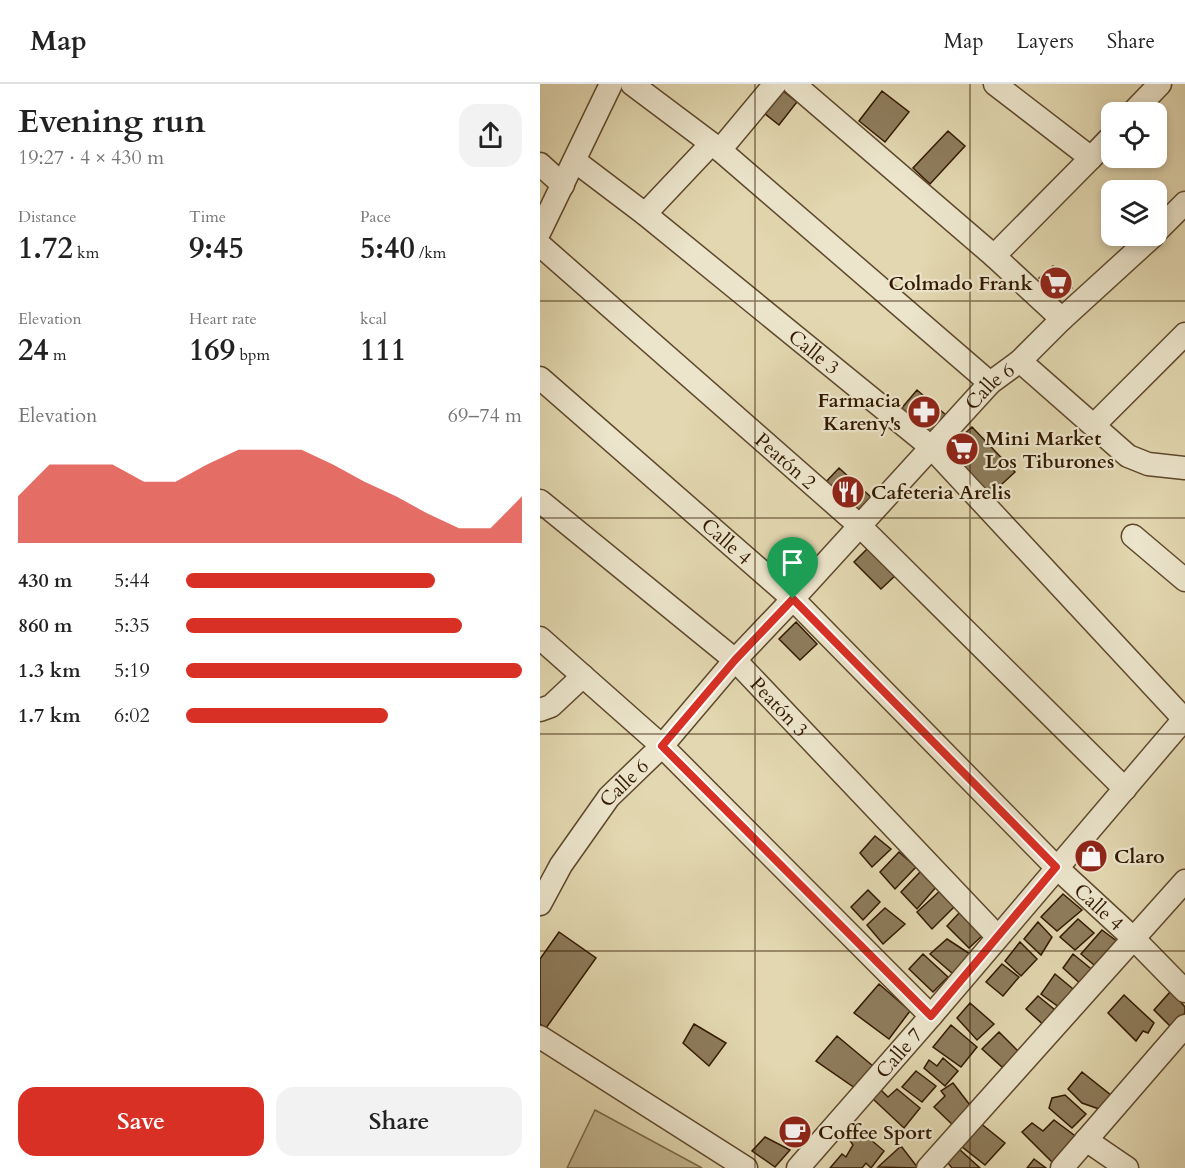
<!DOCTYPE html>
<html lang="en">
<head>
<meta charset="utf-8">
<style>
	:root { --surface:#fff; --page:#f2f2f2; --text:#222; --muted:#767676; --line:#e0e0e0; --accent:#d93025 }
	body { margin:0; font-family:Cardo,serif; background:var(--page); color:var(--text); height:100vh; display:flex; flex-direction:column; font-size:22px; white-space:nowrap }
	* { box-sizing:border-box; margin:0 }
	p { font-size:20px; color:var(--muted) }
	.icon { flex:none; width:33px; height:33px; fill:none; stroke:currentColor; stroke-width:2; stroke-linecap:round; stroke-linejoin:round }
	.map { position:relative; flex:1; overflow:hidden }
	.drawer { display:flex; flex-direction:column; background:var(--surface); width:540px }
	.drawer>* { flex:none }
	.buttons { position:absolute; left:561px; top:18px; display:grid; gap:12px }
	.buttons a { display:grid; place-items:center; width:66px; height:66px; border-radius:12px; background:var(--surface); box-shadow:0 3px 9px #0003; font-size:30px }
	.pin { position:absolute; display:grid; place-items:center; width:51px; height:51px; color:#fff; margin:-62px -26px; border-radius:50% 50% 50% 0; rotate:-45deg; box-shadow:0 0 6px #0007 }
	.pin .icon { rotate:45deg }
	.round { display:grid; place-items:center; flex:none; width:63px; height:63px; border-radius:18px; background:var(--page) }
	.headline { display:flex; align-items:center; justify-content:space-between; height:102px; padding:0 18px }
	h1 { font-size:33px; font-weight:700; line-height:45px }
	.stats { display:grid; grid-template-columns:repeat(3,1fr); gap:9px; height:102px; padding:6px 18px }
	.stats div { display:grid; align-content:center }
	.stats b { font-size:30px; font-weight:700 }
	.stats small { font-size:16px; font-weight:400 }
	.stats p { font-size:16px }
	.chart { height:168px; padding:12px 18px }
	.chart p { display:flex; justify-content:space-between }
	.chart svg { width:100%; height:108px; margin-top:6px; fill:var(--accent); opacity:.7 }
	.primary-button { display:flex; gap:12px; margin-top:auto; padding:12px 18px }
	.primary-button a { flex:1; height:69px; border-radius:18px; background:var(--accent); color:#fff; font-size:24px; font-weight:700; line-height:69px; text-align:center }
	.primary-button a+a { background:var(--page); color:var(--text) }
	ul { padding:0 18px; list-style:none; font-size:20px }
	li { display:grid; grid-template-columns:96px 72px 1fr; align-items:center; height:45px }
	li i { height:15px; border-radius:8px; background:var(--accent) }
	header { display:flex; align-items:center; gap:36px; box-sizing:border-box; height:84px; padding:0 30px; background:var(--surface); border-bottom:2px solid var(--line) }
	header strong { font-size:28px }
	nav { display:flex; gap:33px; margin-inline-start:auto; font-size:21px }
	main { display:flex; flex:1; min-height:0 }
	.map>svg:first-child { display:block }
	.green { fill:#c4b792; stroke:#7b6849; stroke-width:1.5 }
	.building { fill:#8e7c5c; stroke:#321900; stroke-width:1.5 }
	.lines { fill:none; stroke-linecap:round; stroke-linejoin:round }
	.minor-casing { stroke:#5e482c; stroke-width:25 }
	.minor { stroke:#ece5cc; stroke-width:22 }
	.route-casing { stroke:#fff; stroke-width:12 }
	.route { stroke:#d93025; stroke-width:8 }
	.grid { fill:none; stroke:#321900; stroke-width:1.5; stroke-opacity:0.55 }
	.labels { text-anchor:middle; dominant-baseline:central; stroke-width:4.5; stroke-linejoin:round; paint-order:stroke }
	.poi-label { font-size:20px; font-weight:bold; fill:#321900; stroke:#ece5cc; text-anchor:start }
	.street-label { font-size:20px; fill:#321900; stroke:#ece5cc }
</style>
</head>
<body>
<header>
<strong>Map</strong>
<nav><a>Map</a><a>Layers</a><a>Share</a></nav>
</header>
<main>
<section class="drawer">
<div class="headline"><div><h1>Evening run</h1><p>19:27 · 4 × 430 m</p></div><a class="round"><svg class="icon" aria-label="share" viewBox="0 0 24 24"><path d="M12 15V3M7 8l5-5 5 5M5 13v7h14v-7"/></svg></a></div>
<div class="stats">
<div><p>Distance</p><b>1.72<small> km</small></b></div>
<div><p>Time</p><b>9:45</b></div>
<div><p>Pace</p><b>5:40<small> /km</small></b></div>
</div>
<div class="stats">
<div><p>Elevation</p><b>24<small> m</small></b></div>
<div><p>Heart rate</p><b>169<small> bpm</small></b></div>
<div><p>kcal</p><b>111</b></div>
</div>
<div class="chart"><p><span>Elevation</span>69–74 m</p>
<svg viewBox="0 0 160 44" preserveAspectRatio="none"><path d="M0 44V25L10 12L20 12L30 12L40 19L50 19L60 12L70 6L80 6L90 6L100 12L110 19L120 25L130 32L140 38L150 38L160 25V44z"/></svg>
</div>
<ul>
<li><b>430 m</b>5:44<i style="width:74%"></i></li>
<li><b>860 m</b>5:35<i style="width:82%"></i></li>
<li><b>1.3 km</b>5:19<i style="width:100%"></i></li>
<li><b>1.7 km</b>6:02<i style="width:60%"></i></li>
</ul>
<div class="primary-button"><a>Save</a><a>Share</a></div>
</section>
<div class="map">
<svg width="645" height="1084" viewBox="0 0 645 1084">
	<rect width="100%" height="100%" fill="#e2d7b0"/>
	<filter id="stains"><feTurbulence type="fractalNoise" baseFrequency=".00333" numOctaves="4"/><feColorMatrix values="0 0 0 0 .2 0 0 0 0 .09 0 0 0 0 .02 0 0 0 .5 -.17"/></filter>
	<radialGradient id="worn" r=".72"><stop offset=".6" stop-color="#630" stop-opacity="0"/><stop offset="1" stop-color="#630" stop-opacity=".3"/></radialGradient>
	<path class="green" d="M55,1026l107,58h-135z"/>
	<path class="building" d="M238,3l19,15 -18,23 -19,-15z
		M342,7l27,21 -24,30 -26,-21z
		M408,47l17,15 -35,38 -17,-16z
		M513,182l19,22 -13,12 -20,-22z
		M377,306l29,25 -16,19 -29,-25z
		M432,343l43,45 -26,24 -38,-40 1,-11z
		M299,384l33,30 -16,18 -33,-31z
		M331,461l27,28 -17,16 -27,-27z
		M256,538l21,22 -17,16 -21,-21z
		M335,752l16,13 -19,18 -12,-14z
		M359,768l17,15 -21,22 -15,-17z
		M381,787l16,15 -20,23 -16,-17z
		M402,805l15,15 -25,25 -15,-17z
		M328,806l12,12 -17,18 -12,-13z
		M523,810l19,16 -25,21 -16,-14z
		M345,824l20,16 -22,20 -16,-19z
		M420,828l24,22 -15,14 -22,-22z
		M538,835l16,14 -19,17 -15,-13z
		M498,838l14,15 -11,18 -17,-16z
		M562,846l20,15 -22,25 -19,-16z
		M19,848l37,26 -50,70 -6,-4v-65z
		M407,855l23,15 -17,20 -23,-20z
		M480,858l17,17 -16,17 -16,-15z
		M383,870l25,23 -15,15 -24,-23z
		M533,870l22,18 -12,14 -20,-18z
		M462,880l17,13 -16,19 -17,-14z
		M515,890l23,19 -15,17 -22,-16z
		M339,900l31,27 -21,28 -35,-26z
		M631,907l14,16v6l-14,14 -17,-17z
		M584,911l30,28 -6,10 -5,-2 -7,10 -28,-28z
		M498,912l22,18 -13,14 -21,-19z
		M430,919l24,21 -17,16 -20,-22z
		M154,940l32,19 -17,23 -26,-23z
		M411,941l26,22 -16,20 -28,-20z
		M459,948l21,21 -18,14 -20,-18z
		M297,952l36,30 -18,22 -39,-27z
		M403,974l15,13 -13,15 -21,-18 5,-8 8,6z
		M376,987l20,15 -14,16 -20,-15z
		M542,988l30,24 -10,14 -20,-7 -14,-14z
		M413,999l20,26 -17,19 -22,-21 11,-11 -4,-5z
		M357,1005l23,19 -16,20 -31,-29 8,-9 7,7z
		M525,1011l21,19 -14,14 -23,-20 3,-10z
		M514,1036l24,18 -25,25 -31,-31 10,-9 11,8z
		M250,1037l17,11 -7,11 -16,-12z
		M439,1038l26,21 -20,22 -24,-19z
		M316,1043l28,24 -13,17 -5,-5 -4,5h-32l12,-14 4,3 7,-12 -6,-9z
		M225,1053l25,13 -15,17 -23,-16z
		M361,1062l17,22 -40,-1z
		M419,1065l21,19h-28l-4,-5z
		M494,1075l12,9h-19z"/>
	<g class="lines">
		<defs>
			<g id="minor">
				<path d="M92,0l88,66 270,233"/>
				<path d="M254,0l200,172 68,63"/>
				<path d="M593,28l27,-28"/>
				<path d="M180,66l55,-66"/>
				<path d="M551,74l21,-22"/>
				<path id="s1" d="M35,77l70,53 286,233 253,272"/>
				<path d="M0,80l23,21"/>
				<path d="M105,130l66,-70"/>
				<path d="M0,147l71,-147"/>
				<path d="M616,148l29,-29"/>
				<path id="s2" d="M0,161l320,281 265,263"/>
				<path d="M454,172l97,-98 -96,-74"/>
				<path d="M480,277l108,95 20,8 37,4"/>
				<path id="s3" d="M0,294l253,221 263,268 78,72 51,52"/>
				<path d="M554,341l91,-91"/>
				<path id="s4" d="M0,417l195,159 262,276"/>
				<path d="M593,452l52,44"/>
				<path d="M0,554l122,108 269,270"/>
				<path d="M0,626l11,-4 32,-30"/>
				<path id="s5" d="M0,820l21,-39 48,-68 53,-51 73,-86 58,-61 197,-216 30,-22 42,-42 91,-83"/>
				<path d="M0,953l206,131"/>
				<path d="M546,1056l41,28"/>
				<path id="s6" d="M258,1084l133,-152 254,-298"/>
				<path d="M388,1084l257,-287"/>
				<path d="M522,1084l123,-142"/>
			</g>
		</defs>
		<use href="#minor" class="minor-casing"/>
		<use href="#minor" class="minor"/>
	</g>
	<g class="lines">
		<defs>
			<path id="route" d="M253,515l263,268 -125,149 -269,-270 73,-86z"/>
		</defs>
		<use href="#route" class="route-casing"/>
		<use href="#route" class="route"/>
	</g>
	<path class="grid" d="M215,0v1084M430,0v1084M0,217h645M0,434h645M0,650h645M0,867h645"/>
	<defs>
		<symbol id="supermarket-disc" viewBox="-11 -11 22 22"><circle r="9.5" fill="#8f2418" stroke="#ece5cc"/><path d="M-6-5.5h2.5l.6 2H6L4.5 2H-2.5L-4.4-4H-6ZM-1.5 3.2a1.3 1.3 0 1 0 .1 0ZM3 3.2a1.3 1.3 0 1 0 .1 0Z" fill="#fff"/></symbol>
		<symbol id="pharmacy-disc" viewBox="-11 -11 22 22"><circle r="9.5" fill="#8f2418" stroke="#ece5cc"/><path d="M-2-6h4v4h4v4h-4v4h-4v-4h-4v-4h4Z" fill="#fff"/></symbol>
		<symbol id="restaurant-disc" viewBox="-11 -11 22 22"><circle r="9.5" fill="#8f2418" stroke="#ece5cc"/><path d="M-5-6h1v4h1v-4h1v4h1v-4h1v5L-1.5 .5V6h-2V.5L-5-1ZM5-6V6H3V1.5H1.5Q1.5-4 5-6Z" fill="#fff"/></symbol>
		<symbol id="shop-disc" viewBox="-11 -11 22 22"><circle r="9.5" fill="#8f2418" stroke="#ece5cc"/><path d="M-5-2.5h2.3a2.7 3.5 0 0 1 5.4 0H5L5.5 6h-11ZM-1.5-2.5h3a1.5 2.3 0 0 0-3 0Z" fill="#fff"/></symbol>
		<symbol id="cafe-disc" viewBox="-11 -11 22 22"><circle r="9.5" fill="#8f2418" stroke="#ece5cc"/><path d="M-5.5-4.5H6V0H3Q3 3.5 0 3.5H-2.5Q-5.5 3.5-5.5 0ZM3-3.2v2h1.7v-2ZM-6 4.5H4V6H-6Z" fill="#fff"/></symbol>
	</defs>
	<g fill-rule="evenodd">
		<use href="#supermarket-disc" x="497" y="180" width="38" height="38"/>
		<use href="#pharmacy-disc" x="365" y="309" width="38" height="38"/>
		<use href="#supermarket-disc" x="403" y="346" width="38" height="38"/>
		<use href="#restaurant-disc" x="289" y="389" width="38" height="38"/>
		<use href="#shop-disc" x="532" y="753" width="38" height="38"/>
		<use href="#cafe-disc" x="236" y="1029" width="38" height="38"/>
	</g>
	<g class="labels">
		<g class="poi-label">
			<text x="493" y="199" text-anchor="end">Colmado Frank</text>
			<text x="361" y="316" text-anchor="end">Farmacia<tspan x="361" dy="23">Kareny's</tspan></text>
			<text x="445" y="354">Mini Market<tspan x="445" dy="23">Los Tiburones</tspan></text>
			<text x="331" y="408">Cafeteria Arelis</text>
			<text x="574" y="772">Claro</text>
			<text x="278" y="1048">Coffee Sport</text>
		</g>
		<g class="street-label">
			<text stroke="none"><textPath href="#s1" startOffset="306">Calle 3</textPath></text>
			<text stroke="none"><textPath href="#s5" startOffset="688">Calle 6</textPath></text>
			<text stroke="none"><textPath href="#s2" startOffset="327">Peatón 2</textPath></text>
			<text stroke="none"><textPath href="#s3" startOffset="248">Calle 4</textPath></text>
			<text stroke="none"><textPath href="#s4" startOffset="316">Peatón 3</textPath></text>
			<text stroke="none"><textPath href="#s5" startOffset="148">Calle 6</textPath></text>
			<text stroke="none"><textPath href="#s3" startOffset="770">Calle 4</textPath></text>
			<text stroke="none"><textPath href="#s6" startOffset="153">Calle 7</textPath></text>
		</g>
	</g>
	<rect width="100%" height="100%" filter="url(#stains)"/>
	<rect width="100%" height="100%" fill="url(#worn)"/>
</svg>
<div class="buttons">
<a><svg class="icon" aria-label="locate" viewBox="0 0 24 24"><circle cx="12" cy="12" r="6"/><path d="M12 2v4M12 18v4M2 12h4M18 12h4"/></svg></a>
<a><svg class="icon" aria-label="layers" viewBox="0 0 24 24"><path d="M12 4l9 5-9 5-9-5zM3 14l9 5 9-5"/></svg></a>
</div>
<div class="pin" style="left:253px;top:515px;background:#1e9e55"><svg class="icon" aria-label="arrive" viewBox="0 0 24 24"><path d="M6 21V4h12l-3 4 3 4H6"/></svg></div>
</div>
</main>
</body>
</html>
